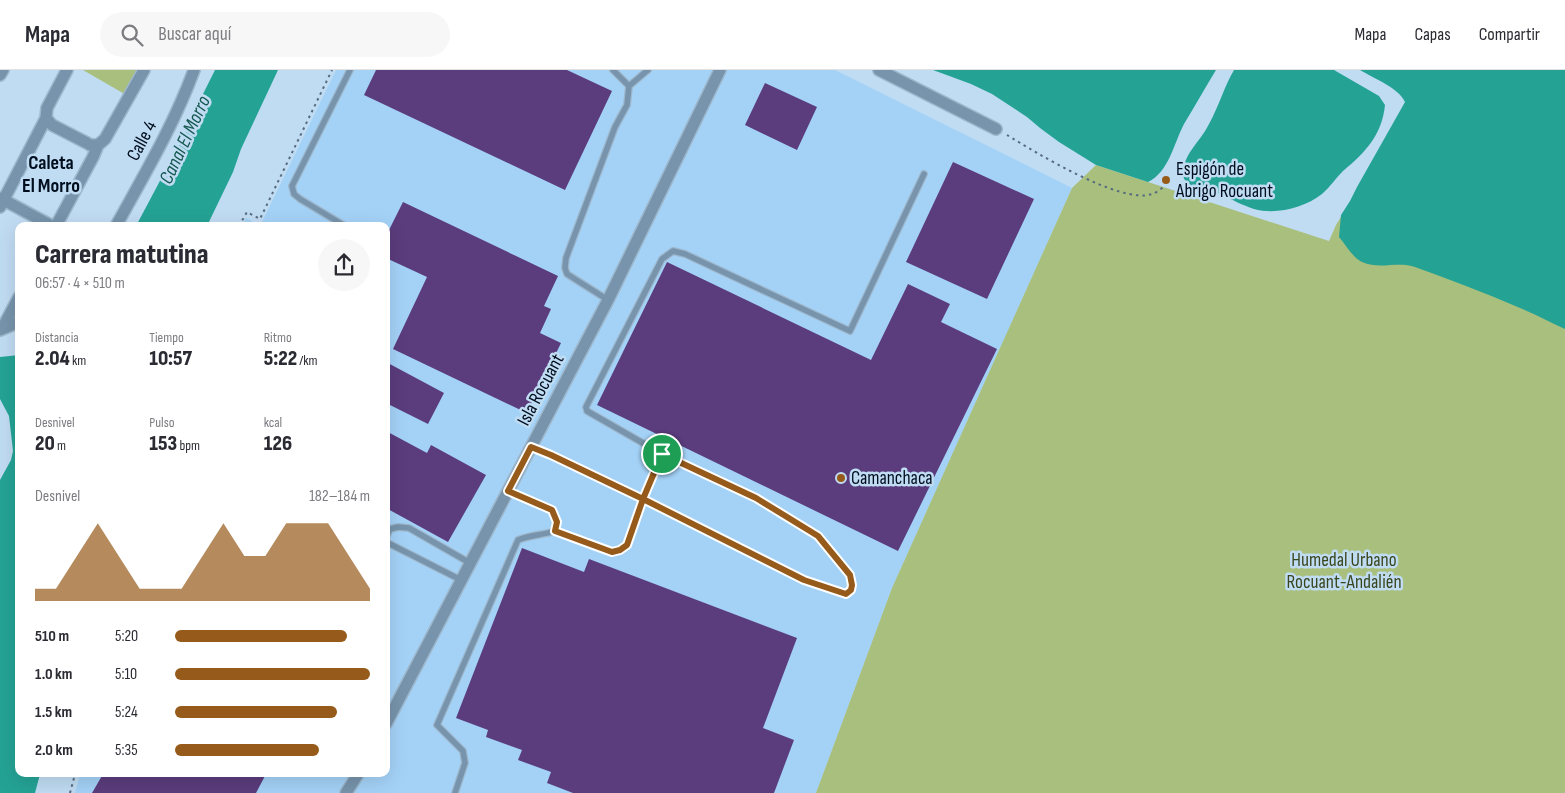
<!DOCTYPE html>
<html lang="es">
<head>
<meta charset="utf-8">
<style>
	:root { --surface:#fff; --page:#f7f7f7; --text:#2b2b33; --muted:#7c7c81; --line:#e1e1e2; --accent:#965b1a }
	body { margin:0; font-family:"Sofia Sans Condensed",sans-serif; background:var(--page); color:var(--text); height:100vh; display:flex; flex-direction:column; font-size:19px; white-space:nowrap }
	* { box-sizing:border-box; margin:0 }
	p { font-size:16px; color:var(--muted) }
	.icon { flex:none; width:28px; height:28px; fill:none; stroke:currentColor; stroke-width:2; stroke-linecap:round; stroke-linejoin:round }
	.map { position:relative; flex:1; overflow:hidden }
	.sheet { position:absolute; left:15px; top:152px; width:375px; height:555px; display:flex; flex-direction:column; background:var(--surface); border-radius:10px; box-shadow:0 5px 20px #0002 }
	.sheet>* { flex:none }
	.pin { position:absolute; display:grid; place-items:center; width:42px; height:42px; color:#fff; margin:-21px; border:2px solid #fff; border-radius:50%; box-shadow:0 1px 5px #0007 }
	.round { display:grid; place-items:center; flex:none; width:52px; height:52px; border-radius:26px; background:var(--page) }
	.overview { display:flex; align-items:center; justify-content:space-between; height:85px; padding:0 20px }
	h1 { font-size:28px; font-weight:800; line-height:38px }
	.stats { display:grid; grid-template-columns:repeat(3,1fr); gap:8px; height:85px; padding:5px 20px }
	.stats div { display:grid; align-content:center }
	.stats b { font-size:21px; font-weight:800 }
	.stats small { font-size:14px; font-weight:400 }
	.stats p { font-size:14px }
	.chart { height:140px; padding:10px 20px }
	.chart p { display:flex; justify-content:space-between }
	.chart svg { width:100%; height:90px; margin-top:5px; fill:var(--accent); opacity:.7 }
	ul { padding:0 20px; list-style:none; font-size:16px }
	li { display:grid; grid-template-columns:80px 60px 1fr; align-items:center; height:38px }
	li i { height:12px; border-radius:6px; background:var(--accent) }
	header { display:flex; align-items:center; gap:30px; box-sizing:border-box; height:70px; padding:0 25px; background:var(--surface); border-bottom:1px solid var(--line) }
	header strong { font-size:24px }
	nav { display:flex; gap:28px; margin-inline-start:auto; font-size:18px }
	.search { width:350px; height:45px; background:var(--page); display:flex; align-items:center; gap:12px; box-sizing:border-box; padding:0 18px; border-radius:28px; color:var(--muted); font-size:19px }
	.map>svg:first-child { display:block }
	.built { fill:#a4d2f7 }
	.green { fill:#a9bf7d }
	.water { fill:#24a395 }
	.building { fill:#5b3c7d }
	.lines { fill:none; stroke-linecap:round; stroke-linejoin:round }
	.service-casing { stroke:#9db7cc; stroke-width:8 }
	.minor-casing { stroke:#9db7cc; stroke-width:14 }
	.path { stroke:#576b7e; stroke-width:2; stroke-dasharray:2.5 4; stroke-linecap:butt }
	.service { stroke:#7794ac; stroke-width:5.5 }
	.minor { stroke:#7794ac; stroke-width:11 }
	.route-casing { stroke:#fff; stroke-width:10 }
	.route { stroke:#965b1a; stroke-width:6 }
	.poi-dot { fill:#965b1a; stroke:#c0dcf3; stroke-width:2 }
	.labels { text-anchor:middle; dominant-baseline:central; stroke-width:5; stroke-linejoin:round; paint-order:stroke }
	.street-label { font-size:19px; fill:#000d1d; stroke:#c0dcf3 }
	.poi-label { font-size:19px; fill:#000d1d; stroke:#c0dcf3; text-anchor:start }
	.park-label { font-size:19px; fill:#39451c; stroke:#c0dcf3 }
	.water-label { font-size:20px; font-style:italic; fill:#175850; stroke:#c0dcf3 }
	.neighbourhood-label { font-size:20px; font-weight:bold; fill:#000d1d; stroke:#c0dcf3 }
</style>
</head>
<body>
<header>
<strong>Mapa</strong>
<div class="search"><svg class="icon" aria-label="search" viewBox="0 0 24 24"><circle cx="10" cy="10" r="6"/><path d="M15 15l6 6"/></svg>Buscar aquí</div>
<nav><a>Mapa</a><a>Capas</a><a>Compartir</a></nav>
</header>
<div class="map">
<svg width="1565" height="723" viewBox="0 0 1565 723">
	<rect width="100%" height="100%" fill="#c0dcf3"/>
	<path class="built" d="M336,0h499l237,118 -180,400 -76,205h-741l5,-19h306v-548h-144l4,-8 14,8z"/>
	<path class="green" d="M83,0h59l-14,26z
		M1412,32l153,79v612h-749l76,-205 180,-400 24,-23 233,76 7,-16z"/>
	<path class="water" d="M215,0h63l-37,79 -8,23 -26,54h-71l69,-130 -2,-2z
		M933,0h283c-11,18 -21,36 -32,54 -10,19 -15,48 -36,58l-52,-17 -37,-23 -19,-14 -13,-11 -35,-23 -21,-10z
		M1234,0h100l45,26 6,9c-3,30 -20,48 -42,66 -7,7 -13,16 -21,23 -18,14 -46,21 -68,15 -12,-4 -21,-9 -32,-14 -9,-3 -25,-6 -33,-11 -3,-1 -5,-6 -7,-9 3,-24 17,-31 27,-51 10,-18 15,-37 25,-54z
		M1360,0h205v259c-15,-7 -30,-15 -45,-21 -35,-15 -69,-28 -105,-41 -17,-6 -35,3 -53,-5 -9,-4 -16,-17 -23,-25l2,-22 9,-14 7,-14 48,-85c-6,-14 -32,-24 -45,-32z
		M19,285v419h21l-5,19h-35v-313l11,-20 2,-9 -4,-35 -9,-17v-42z"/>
	<path class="building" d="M376,0h191l45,21 -47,99 -201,-95z
		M765,13l52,24 -20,43 -52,-25z
		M953,92l81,37 -47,100 -81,-37z
		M403,132l155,74 -14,30 7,3 -11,24 21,10 -34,70 -134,-64 34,-72 -41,-19v-22z
		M667,192l204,98 37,-76 42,20 -9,18 56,27 -99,202 -301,-146z
		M386,292l58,31 -16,31 -42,-21z
		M386,361l41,22 4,-8 55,30 -38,67 -62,-34z
		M522,478l62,24 5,-13 208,79 -34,90 31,12 -20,53h-201l-26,-10 4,-11 -33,-12 4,-10 -36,-13 2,-7 -32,-12z
		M103,704h129l5,3 2,-3h27l-10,19h-164z"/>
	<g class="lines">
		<defs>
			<path id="service" d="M613,0l16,16
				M345,156l-45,-27 -6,-5 -2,-8 58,-116
				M608,230l-41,-26 -2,-6 1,-10 49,-131 12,-22 2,-19 19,-16
				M531,377c70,28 137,65 205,99 36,18 71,39 110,48l5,-4 1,-5 -3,-10 -30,-39 -63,-38 -94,-44 -75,-43 -1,-4 76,-148 11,-8 12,3 165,77 74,-157
				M555,461l57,21 8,-2 7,-5 16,-46 19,-45
				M386,468l4,-9 8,-2 11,1 61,35
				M386,472l75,38
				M455,723l10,-30 -2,-12 -26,-26 81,-185c12,-5 25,-5 37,-9l2,-9 -5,-12 -44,-19"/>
			<path id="minor" d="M879,0l117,59
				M0,5l3,-5
				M46,48l6,7 35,18 3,2h8
				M98,75l7,-6 39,-69
				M0,128l52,28
				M0,137l46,-89 1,-10 20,-38
				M56,156l37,-69 5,-12
				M116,156c28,-51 58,-101 78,-156
				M2,259l17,-32
				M0,260l19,-8
				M386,654l222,-424 112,-230
				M346,723l12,-19"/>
		</defs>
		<use href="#service" class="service-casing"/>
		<use href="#minor" class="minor-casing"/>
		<path class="path" d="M1007,65c28,17 114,70 145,59 7,-2 13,-9 19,-14
			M239,156l8,-14 13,7 72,-149
			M70,723l5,-19"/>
		<use href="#service" class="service"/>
		<use href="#minor" class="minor"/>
	</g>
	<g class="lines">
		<defs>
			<path id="route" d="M662,384l-19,45 -92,-44 -20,-8 -23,44 44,19 5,12 -2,9 57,21 8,-2 7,-5 16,-46 161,81 42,14 5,-4 1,-5 -2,-10 -32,-39 -62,-38 -94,-44"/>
		</defs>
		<use href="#route" class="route-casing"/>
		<use href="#route" class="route"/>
	</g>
	<g class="poi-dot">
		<circle cx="1166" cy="110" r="5"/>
		<circle cx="841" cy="408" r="5"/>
	</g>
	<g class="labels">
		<g class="street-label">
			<text transform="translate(142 71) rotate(-62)">Calle 4</text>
			<text transform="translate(541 320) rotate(-62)">Isla Rocuant</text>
		</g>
		<g class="poi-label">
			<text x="1176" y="99">Espigón de<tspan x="1176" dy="22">Abrigo Rocuant</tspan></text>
			<text x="851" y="408">Camanchaca</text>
		</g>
		<g class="park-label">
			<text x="1344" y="490">Humedal Urbano<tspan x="1344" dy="22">Rocuant-Andalién</tspan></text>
		</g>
		<g class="water-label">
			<text transform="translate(185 70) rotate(-65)">Canal El Morro</text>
		</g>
		<g class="neighbourhood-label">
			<text x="51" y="93">Caleta<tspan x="51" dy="23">El Morro</tspan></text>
		</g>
	</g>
</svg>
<div class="pin" style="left:662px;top:384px;background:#1e9e55"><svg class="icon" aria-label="arrive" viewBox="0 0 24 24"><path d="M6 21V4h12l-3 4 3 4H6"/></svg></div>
<section class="sheet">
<div class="overview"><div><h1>Carrera matutina</h1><p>06:57 · 4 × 510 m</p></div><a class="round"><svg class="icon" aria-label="share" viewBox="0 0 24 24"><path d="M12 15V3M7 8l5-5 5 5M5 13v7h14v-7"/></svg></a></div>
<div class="stats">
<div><p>Distancia</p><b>2.04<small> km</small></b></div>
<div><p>Tiempo</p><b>10:57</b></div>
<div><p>Ritmo</p><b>5:22<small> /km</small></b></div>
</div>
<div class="stats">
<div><p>Desnivel</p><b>20<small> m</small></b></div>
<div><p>Pulso</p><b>153<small> bpm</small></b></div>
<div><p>kcal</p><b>126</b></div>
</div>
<div class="chart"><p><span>Desnivel</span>182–184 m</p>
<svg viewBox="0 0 160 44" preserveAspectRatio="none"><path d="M0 44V38L10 38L20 22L30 6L40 22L50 38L60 38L70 38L80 22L90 6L100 22L110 22L120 6L130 6L140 6L150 22L160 38V44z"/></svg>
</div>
<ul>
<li><b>510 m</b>5:20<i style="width:88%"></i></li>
<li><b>1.0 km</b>5:10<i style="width:100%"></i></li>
<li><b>1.5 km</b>5:24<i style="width:83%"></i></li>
<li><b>2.0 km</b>5:35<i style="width:74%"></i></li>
</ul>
</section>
</div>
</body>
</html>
